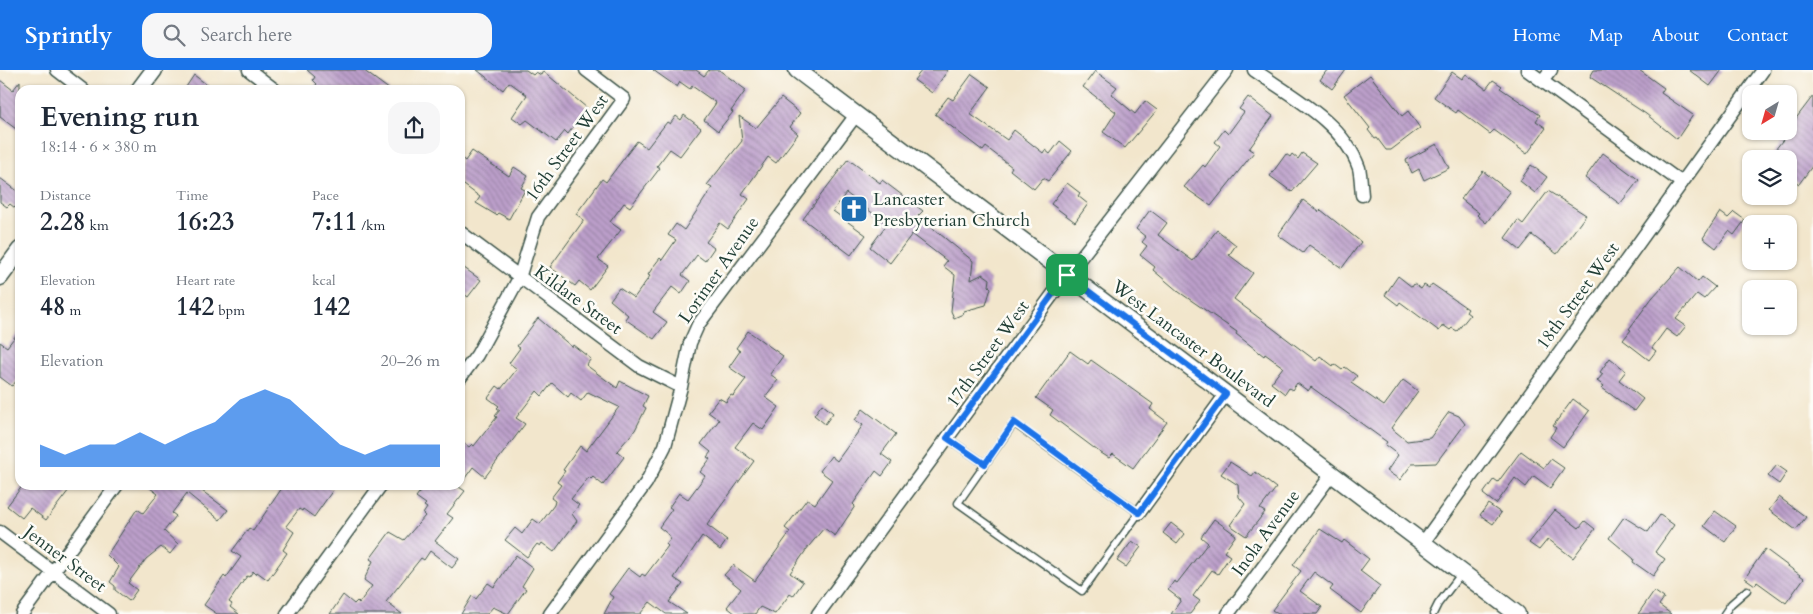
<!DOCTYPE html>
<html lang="en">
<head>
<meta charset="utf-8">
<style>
	:root { --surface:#fff; --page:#f6f6f7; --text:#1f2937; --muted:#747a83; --accent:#1a73e8 }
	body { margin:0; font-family:Cardo,serif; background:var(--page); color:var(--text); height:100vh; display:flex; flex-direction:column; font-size:19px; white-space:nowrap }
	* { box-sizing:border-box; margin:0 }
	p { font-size:16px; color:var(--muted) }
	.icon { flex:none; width:28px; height:28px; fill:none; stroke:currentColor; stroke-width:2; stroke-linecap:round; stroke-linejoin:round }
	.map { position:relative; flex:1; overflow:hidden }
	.drawer { position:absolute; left:15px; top:15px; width:450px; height:405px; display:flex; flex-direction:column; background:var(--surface); border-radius:15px; box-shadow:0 1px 4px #0004 }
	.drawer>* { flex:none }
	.needle { width:32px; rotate:217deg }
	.controls { position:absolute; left:1742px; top:15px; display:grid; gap:10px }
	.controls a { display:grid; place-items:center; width:55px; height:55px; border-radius:10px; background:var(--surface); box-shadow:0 1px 4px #0004; font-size:25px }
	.pin { position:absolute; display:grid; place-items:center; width:42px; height:42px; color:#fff; margin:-21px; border-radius:10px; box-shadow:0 2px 8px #0006 }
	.round { display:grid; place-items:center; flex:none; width:52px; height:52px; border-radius:15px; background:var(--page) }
	.overview { display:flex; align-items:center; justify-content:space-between; height:85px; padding:0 25px }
	h1 { font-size:28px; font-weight:800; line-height:38px }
	.metrics { display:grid; grid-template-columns:repeat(3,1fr); gap:8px; height:85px; padding:5px 25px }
	.metrics div { display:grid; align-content:center }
	.metrics b { font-size:25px; font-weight:800 }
	.metrics small { font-size:14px; font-weight:400 }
	.metrics p { font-size:14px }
	.chart { height:140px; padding:10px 25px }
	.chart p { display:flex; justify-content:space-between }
	.chart svg { width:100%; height:90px; margin-top:5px; fill:var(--accent); opacity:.7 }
	header { display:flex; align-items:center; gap:30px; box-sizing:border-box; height:70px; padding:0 25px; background:var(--accent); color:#fff }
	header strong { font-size:24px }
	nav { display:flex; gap:28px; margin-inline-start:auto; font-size:18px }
	.search { width:350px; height:45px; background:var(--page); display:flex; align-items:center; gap:12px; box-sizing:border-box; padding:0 18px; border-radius:15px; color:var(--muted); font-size:19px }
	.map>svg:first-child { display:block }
	.building { fill:url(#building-back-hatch) }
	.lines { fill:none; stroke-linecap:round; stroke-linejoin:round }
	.service-casing { stroke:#3f564b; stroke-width:9 }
	.minor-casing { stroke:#3f564b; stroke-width:15 }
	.tertiary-casing { stroke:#3f564b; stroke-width:19 }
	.service { stroke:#fff; stroke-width:6 }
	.minor { stroke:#fff; stroke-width:12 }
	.tertiary { stroke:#fff; stroke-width:16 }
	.route-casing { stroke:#fff; stroke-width:10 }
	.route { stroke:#1a73e8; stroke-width:6 }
	.labels { text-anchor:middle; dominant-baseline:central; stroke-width:5; stroke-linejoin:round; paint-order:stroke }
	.street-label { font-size:18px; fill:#1f3d34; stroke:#fdfcf7 }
	.poi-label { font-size:18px; fill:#1f3d34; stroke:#fdfcf7; text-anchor:start }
</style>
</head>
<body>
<header>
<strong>Sprintly</strong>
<div class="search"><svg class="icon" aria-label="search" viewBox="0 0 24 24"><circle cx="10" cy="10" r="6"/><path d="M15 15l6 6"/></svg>Search here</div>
<nav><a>Home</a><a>Map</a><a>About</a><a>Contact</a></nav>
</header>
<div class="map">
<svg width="1813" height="544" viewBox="0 0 1813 544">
	<defs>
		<pattern id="building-back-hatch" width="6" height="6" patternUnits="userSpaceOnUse" patternTransform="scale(1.25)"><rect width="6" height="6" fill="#bc9fca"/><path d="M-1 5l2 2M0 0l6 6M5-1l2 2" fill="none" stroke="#9883a5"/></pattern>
	</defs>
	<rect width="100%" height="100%" fill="#fdfcf7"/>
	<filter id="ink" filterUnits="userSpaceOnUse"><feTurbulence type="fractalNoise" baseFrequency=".02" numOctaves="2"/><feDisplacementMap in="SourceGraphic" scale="10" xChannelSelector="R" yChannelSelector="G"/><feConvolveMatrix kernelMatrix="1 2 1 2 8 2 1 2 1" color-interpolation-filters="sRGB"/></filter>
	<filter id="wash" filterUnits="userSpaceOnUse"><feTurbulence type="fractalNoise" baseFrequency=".0096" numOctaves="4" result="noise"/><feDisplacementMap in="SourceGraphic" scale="20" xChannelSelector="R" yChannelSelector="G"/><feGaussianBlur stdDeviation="1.12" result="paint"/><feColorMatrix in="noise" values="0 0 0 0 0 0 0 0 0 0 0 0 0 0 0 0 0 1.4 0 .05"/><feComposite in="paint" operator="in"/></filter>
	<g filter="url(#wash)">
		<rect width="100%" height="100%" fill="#f2e6cc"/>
		<g id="blocks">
			<path class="building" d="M307,0h56l27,20h-78l5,-6 -4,-4 2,-3z
				M477,0h49l7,5 3,-3 5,3 2,-4 44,37 -19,26 -3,-3 -9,11 -29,-22 -5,4 -10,-7 15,-22 -18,-13 -6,8z
				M653,0h43l8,6 5,-6h10l27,20 -15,21 2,1 -15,19 -14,-11 12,-17 -24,-17 -2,3 -10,-7 -3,5z
				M922,0h26l-16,23 -18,-13z
				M1327,0h19l-14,19 -12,-9z
				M1594,0h45l25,18 -3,5 32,22 -16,24 -31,-25 -56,-37z
				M1689,0h33l-12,16z
				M1095,1l22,16 -6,7 24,20 10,-13 12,9 -32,38 -22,-16 13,-20 -33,-25z
				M1452,2l10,7 4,-5 20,15 7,-9 9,6 -2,2 40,27 -4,6 10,7 -19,26 -33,-24 -4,4 -32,-24 -2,3 -22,-16z
				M972,4l18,13 -20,27 37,26 7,-10 29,23 2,-3 5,4 10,-13 12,10 -24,30 -5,-3 -9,11 -24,-19 2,-3 -26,-20 -3,4 -48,-37 13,-17 5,3z
				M194,5l20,15h-30z
				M1370,5l32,41 6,-5 12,17 -29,22h-5l-9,-12 -2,1 -7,-9 2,-2 -26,-33z
				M0,10l13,10 7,-9v51l-20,-15z
				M1813,26v69l-14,19 -10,-7v-18h-21l21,-27v-15l5,4z
				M1248,27l25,19 -24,33 5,3 -43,54 -27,-19 19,-22 2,2 15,-21 -5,-4 9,-12 4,4 16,-22 -5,-3z
				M781,28l19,15 -10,14 8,7 -22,29 -8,-6 -26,37 7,5 -21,30 -8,-6 -14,19 8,6 -9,13 -8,-6 -15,20 8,6 -9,13 -9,-7 -19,25 14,10 -13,17 -29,-20 3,-4 -18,-15 9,-12 15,10 16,-22 -2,-1 5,-8 7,-9 2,2 14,-20 -8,-5 8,-11 8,6 28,-42 -5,-3 35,-44 -3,-25 17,12z
				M684,45l17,13 -21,28 -10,-7 -13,17 3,2 -30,39 -6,-4 -14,19 11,8 -23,29 10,7 -18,24 -11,-9 -4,5 -25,-19 34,-47 -8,-6 26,-35 4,3 31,-41 10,7 20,-26 3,2 6,-8 5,4z
				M1437,74l12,24 -25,12 -5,-11 -7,4 -6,-13z
				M472,81l37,25 5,-9 14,9 -7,12 4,2 -16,29 -11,-6 -2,2 -20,-12 4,-6 -20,-15v-25l5,4z
				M1302,83l15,10 -25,29 -22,-16 16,-22 4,3 2,-3 6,5z
				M1603,83l36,27 -19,24 -35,-26z
				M848,89l32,24 2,-3 41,31 -5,5 55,45 -2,19 12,-6 7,5 -1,7 2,2 -5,17 -22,6 -1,3 -9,4 -3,-7 4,-36 -12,-9 4,-5 -35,-27 -22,29 -20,-16 17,-23 -41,-31 -13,18 33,24 -15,20 -48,-36z
				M1531,95l16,12 -12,16 -15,-12z
				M1483,101l27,21 -24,31 -9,-8 2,-2 -18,-14z
				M0,108l20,15v8l-5,7 -5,-4 -3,3 -7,-5z
				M1067,113l13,10 -2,3 10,8 -13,18 -24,-18z
				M1548,121l38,24 -29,39 -25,-19 -12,15 -15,-12 13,-18 5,4z
				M1303,130l16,12 2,-2 40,32 -19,26 -33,-23 -6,8 -25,-18z
				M1150,140l17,13 -9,12 35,26 24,-31 19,15 -7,10 24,18 -19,26 82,62 4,-5 13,10 1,-2 8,6 3,-3 12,9 -6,7 33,23 19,-26 15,11 -27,37 16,13 23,-3 19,-26 10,4 6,8 -29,39 -24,1 -12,16 -13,-9 11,-16 -13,-10 2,-3 -76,-55 -3,4 -11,-8 -5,7 -3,-2 -4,6 -14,-11 12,-16 -18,-13 -1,2 -28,-22 1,-2 -58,-40 -26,-22 2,-3 -15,-12 7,-9 -5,-4 4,-5 -10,-8z
				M1720,142l8,6 6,-6 11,8 -11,15 -5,-4 -13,17 -13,-10z
				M460,195l21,15 -13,17 -8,-6z
				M1680,197l18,15 4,-5 13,10 -11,12 -7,-5 -21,25 10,7 -9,11 -11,-8 -14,19 4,3 -7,9 -26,-20 8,-10 -2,-1 23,-31z
				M1398,206l14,11 2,-3 7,5 3,-4 5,3 3,-4 36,25 -2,3 4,3 -13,16 -5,-3 -2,2 -7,-5 -4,6 -39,-29 -2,3 -13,-10z
				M538,248l34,29 1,-2 18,14 -5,6 31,23 3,-7 28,15 -5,10 3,2 -11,22 -18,21 7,6 -21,28 -10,-8 -2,2 -2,-2 -18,22 8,6 -7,9 5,7 -15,20 -8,11 -12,-9 -2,3 -3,-2 -10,13 -22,-17 10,-12 7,6 11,-15 7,5 14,-19 1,-4 -4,-3 10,-13 -4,-3 8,-11 -2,-1 17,-24 6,5 33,-44 -31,-15 -7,9 -10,-8 -3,4 -16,-14 -10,13 -5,-5 -21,27 9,6 -40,53 -12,-10 -13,18v-45l9,7 3,-3 2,2 23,-29 -2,-1 5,-6 -3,-2 2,-2 -11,-8 9,-12 4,3 16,-20 -8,-6 11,-15 -3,-2z
				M20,260v47l-8,9 -12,-9v-35l7,5z
				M748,261l35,25 -13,18 8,6 -13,17 14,10 -16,23 -10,-7 -18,24 19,14 -47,64 20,15 -7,10 -18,-14 -28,42 9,6 -14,18 18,12h-21l-16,-12 -10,12h-36l9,-17 -4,-3 19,-26 12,9 2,-3 3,2 23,-30 -2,-2 4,-5 -1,-4 -10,-8 13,-18 -3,-2 10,-14 9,6 17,-23 -5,-4 10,-13 -3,-2 4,-5 -10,-8 18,-24 -11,-8 11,-14 7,4 5,-7 2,1 13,-17 -17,-12 11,-16 -4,-3z
				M1070,281l18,13 3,-4 62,44 -3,5 17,13 -34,46 -20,-14 -4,4 -11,-7 -48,-36 3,-5 -17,-12z
				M1610,288l16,13 -7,9 24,19 -9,12 -32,-23 2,-2 -7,-5 6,-7 -3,-2z
				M1573,329l16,12 -26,36 -13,-10 6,-9 -3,-2z
				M822,334l11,9 -8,11 -11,-9z
				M863,339l33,25 -15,20 11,8 -10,14 -6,-5 -23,33 2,2 -20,30 -11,-8 -15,18 -19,27 13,9 -10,14 -3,-2 -15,20 -15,-7 -5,7h-19l-9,-7 14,-18 -17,-14 9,-10 22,16 35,-49 -5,-4 22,-29 8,5 17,-24 -12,-9 11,-15 6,5 26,-36 -8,-5z
				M1521,381l23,17 7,-9 13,9 -14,20 -16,-12 -8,11 -11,-9 -19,26 -13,-10 11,-15 4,3z
				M1230,392l22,14 3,-4 21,16 -16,21 5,3 -19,24 -16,-11 15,-21 -6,-7 -1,-12 -17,-11z
				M1777,395l10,7 -8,12 -11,-8z
				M23,415h39l7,5 -23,30 -16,-12 -8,10 -15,-12z
				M146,415h60l-4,6 26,19 -8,10 -33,-27 -15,20 4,3 -12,15 14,13 -8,10 -9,-7 -15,12 -18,24 9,7 -8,11 -14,-11v-4l-5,-4 9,-15 -12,-12 30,-46 6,4 15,-19z
				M284,415h42l7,5 -19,27 -11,-8 -1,2 -3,-2 -13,17 8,6 -11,18 4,3 -19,27 -11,-8 -1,2 -3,-3 -4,6 -2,-1 -18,26 3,2 -2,3 9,7h-22l-13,-9 20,-29 2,2 15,-21 -9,-6 17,-23 4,3z
				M425,415h31l9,6 -18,23 6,4 -18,23 24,18 -7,9 -22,-17 -6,9 -3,-2 -35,44 16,12h-72l13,-19 11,9 3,-3 2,2 13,-17 -8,-6 9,-19 -3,-2 20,-27 14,8 21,-24 -2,-2 4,-6 -3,-2 2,-2 -10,-7z
				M1779,427l27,20 -10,13 -27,-20z
				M1488,434l13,9 -8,11 -13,-9z
				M1555,440l24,18 6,-7 10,8 -22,29 -25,-19 -9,11 -10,-7z
				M1715,441l21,15 -11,16 -21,-16z
				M1660,445l14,10 -19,27 10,7 -12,17 -20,-14 1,-3 -25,-21 15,-21 24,15z
				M1214,449l22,16 -12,17 6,4 -12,18 -6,-4 -19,26 7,5 -10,13h-19l10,-14 -13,-10 6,-9 3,2 31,-40 -7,-6z
				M1171,453l14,11 -8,10 -14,-11z
				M1320,459l22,14 2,-3 25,19 -9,12 20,15 -19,27 -31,-23 3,-4 -19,-14 -14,19 22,16 -5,7h-39l-6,-4 29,-39 -8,-6z
				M1132,471l9,6 -15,20 -9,-6z
				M1765,479l39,29 -18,25 -29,-21 -2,3 -10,-7z
				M516,485l17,13 -11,18 4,3 -18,25 -15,-7 -6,7h-26l11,-18 4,3 12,-16 6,4z
				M1654,521l10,7 -5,7 12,9h-33z"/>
		</g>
	</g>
	<g filter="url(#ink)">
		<use href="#blocks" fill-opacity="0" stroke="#3f564b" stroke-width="1"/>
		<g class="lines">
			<defs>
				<path id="service" d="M1014,353l125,90 -57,78 -124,-88z
					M947,368l38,26
					M1433,544l5,-10 23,-30
					M1724,544l7,-10 16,-14"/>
				<path id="minor" d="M57,0l26,20
					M249,0l26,20
					M1254,0c37,26 89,52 105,98 2,8 2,19 3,27
					M1527,0l155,113
					M1542,11l9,-11
					M460,162l179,134 42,21
					M460,308l17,-23 42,-77 19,-61 86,-118 -38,-29
					M1139,443l87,-119
					M0,462l109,82
					M1423,473l340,-473
					M22,544l95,-129
					M287,544l94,-129
					M550,544l96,-131 19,-37 16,-59 9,-44 8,-18 158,-210
					M818,544l249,-339 160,-205
					M1228,544l104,-140"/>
				<path id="tertiary" d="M797,0l720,544
					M139,20l15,-20
					M0,207l20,-27"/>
			</defs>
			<use href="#service" class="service-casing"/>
			<use href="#minor" class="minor-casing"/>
			<use href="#tertiary" class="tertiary-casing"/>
			<use href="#service" class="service"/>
			<use href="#minor" class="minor"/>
			<use href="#tertiary" class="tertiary"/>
		</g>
	</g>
	<g class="lines" filter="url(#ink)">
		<defs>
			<path id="route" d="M1067,205l159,119 -87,119 -125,-91 -29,42 -38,-26z"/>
		</defs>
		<use href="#route" class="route-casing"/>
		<use href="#route" class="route"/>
	</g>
	<defs>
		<symbol id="church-square" viewBox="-11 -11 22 22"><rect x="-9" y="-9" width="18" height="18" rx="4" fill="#1f6fb2" stroke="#fdfcf7"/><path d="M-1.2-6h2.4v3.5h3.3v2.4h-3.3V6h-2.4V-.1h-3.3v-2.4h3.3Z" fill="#fff"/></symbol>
	</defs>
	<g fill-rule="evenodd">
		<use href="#church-square" x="838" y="123" width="32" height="32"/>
	</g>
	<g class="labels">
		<g class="street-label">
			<text transform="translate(567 78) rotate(-54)">16th Street West</text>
			<text transform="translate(719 200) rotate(-55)">Lorimer Avenue</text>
			<text transform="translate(1578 226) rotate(-54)">18th Street West</text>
			<text transform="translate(578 230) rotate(36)">Kildare Street</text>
			<text transform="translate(1193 274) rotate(37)">West Lancaster Boulevard</text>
			<text transform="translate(988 284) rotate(-54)">17th Street West</text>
			<text transform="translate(1266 463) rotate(-54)">Inola Avenue</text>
			<text transform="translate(65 489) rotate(37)">Jenner Street</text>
		</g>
		<g class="poi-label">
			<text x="873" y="129">Lancaster<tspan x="873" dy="21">Presbyterian Church</tspan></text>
		</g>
	</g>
</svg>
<div class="controls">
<a><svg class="needle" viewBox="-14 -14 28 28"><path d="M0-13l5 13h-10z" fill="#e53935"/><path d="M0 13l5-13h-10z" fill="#747a83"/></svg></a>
<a><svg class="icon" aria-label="layers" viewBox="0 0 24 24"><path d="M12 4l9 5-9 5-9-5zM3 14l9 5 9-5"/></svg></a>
<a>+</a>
<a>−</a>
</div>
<div class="pin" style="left:1067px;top:205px;background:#1e9e55"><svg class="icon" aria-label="arrive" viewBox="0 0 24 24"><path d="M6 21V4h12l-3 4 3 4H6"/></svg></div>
<section class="drawer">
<div class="overview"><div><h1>Evening run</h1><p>18:14 · 6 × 380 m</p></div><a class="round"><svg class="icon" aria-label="share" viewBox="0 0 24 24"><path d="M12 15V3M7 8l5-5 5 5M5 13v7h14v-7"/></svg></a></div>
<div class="metrics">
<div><p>Distance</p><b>2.28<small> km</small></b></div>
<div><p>Time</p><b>16:23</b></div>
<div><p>Pace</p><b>7:11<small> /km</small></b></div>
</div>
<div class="metrics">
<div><p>Elevation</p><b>48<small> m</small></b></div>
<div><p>Heart rate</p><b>142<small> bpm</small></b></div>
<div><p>kcal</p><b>142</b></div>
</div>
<div class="chart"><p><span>Elevation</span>20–26 m</p>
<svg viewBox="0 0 160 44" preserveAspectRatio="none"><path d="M0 44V33L10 38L20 33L30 33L40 27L50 33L60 27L70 22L80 11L90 6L100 11L110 22L120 33L130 38L140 33L150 33L160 33V44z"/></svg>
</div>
</section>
</div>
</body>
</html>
